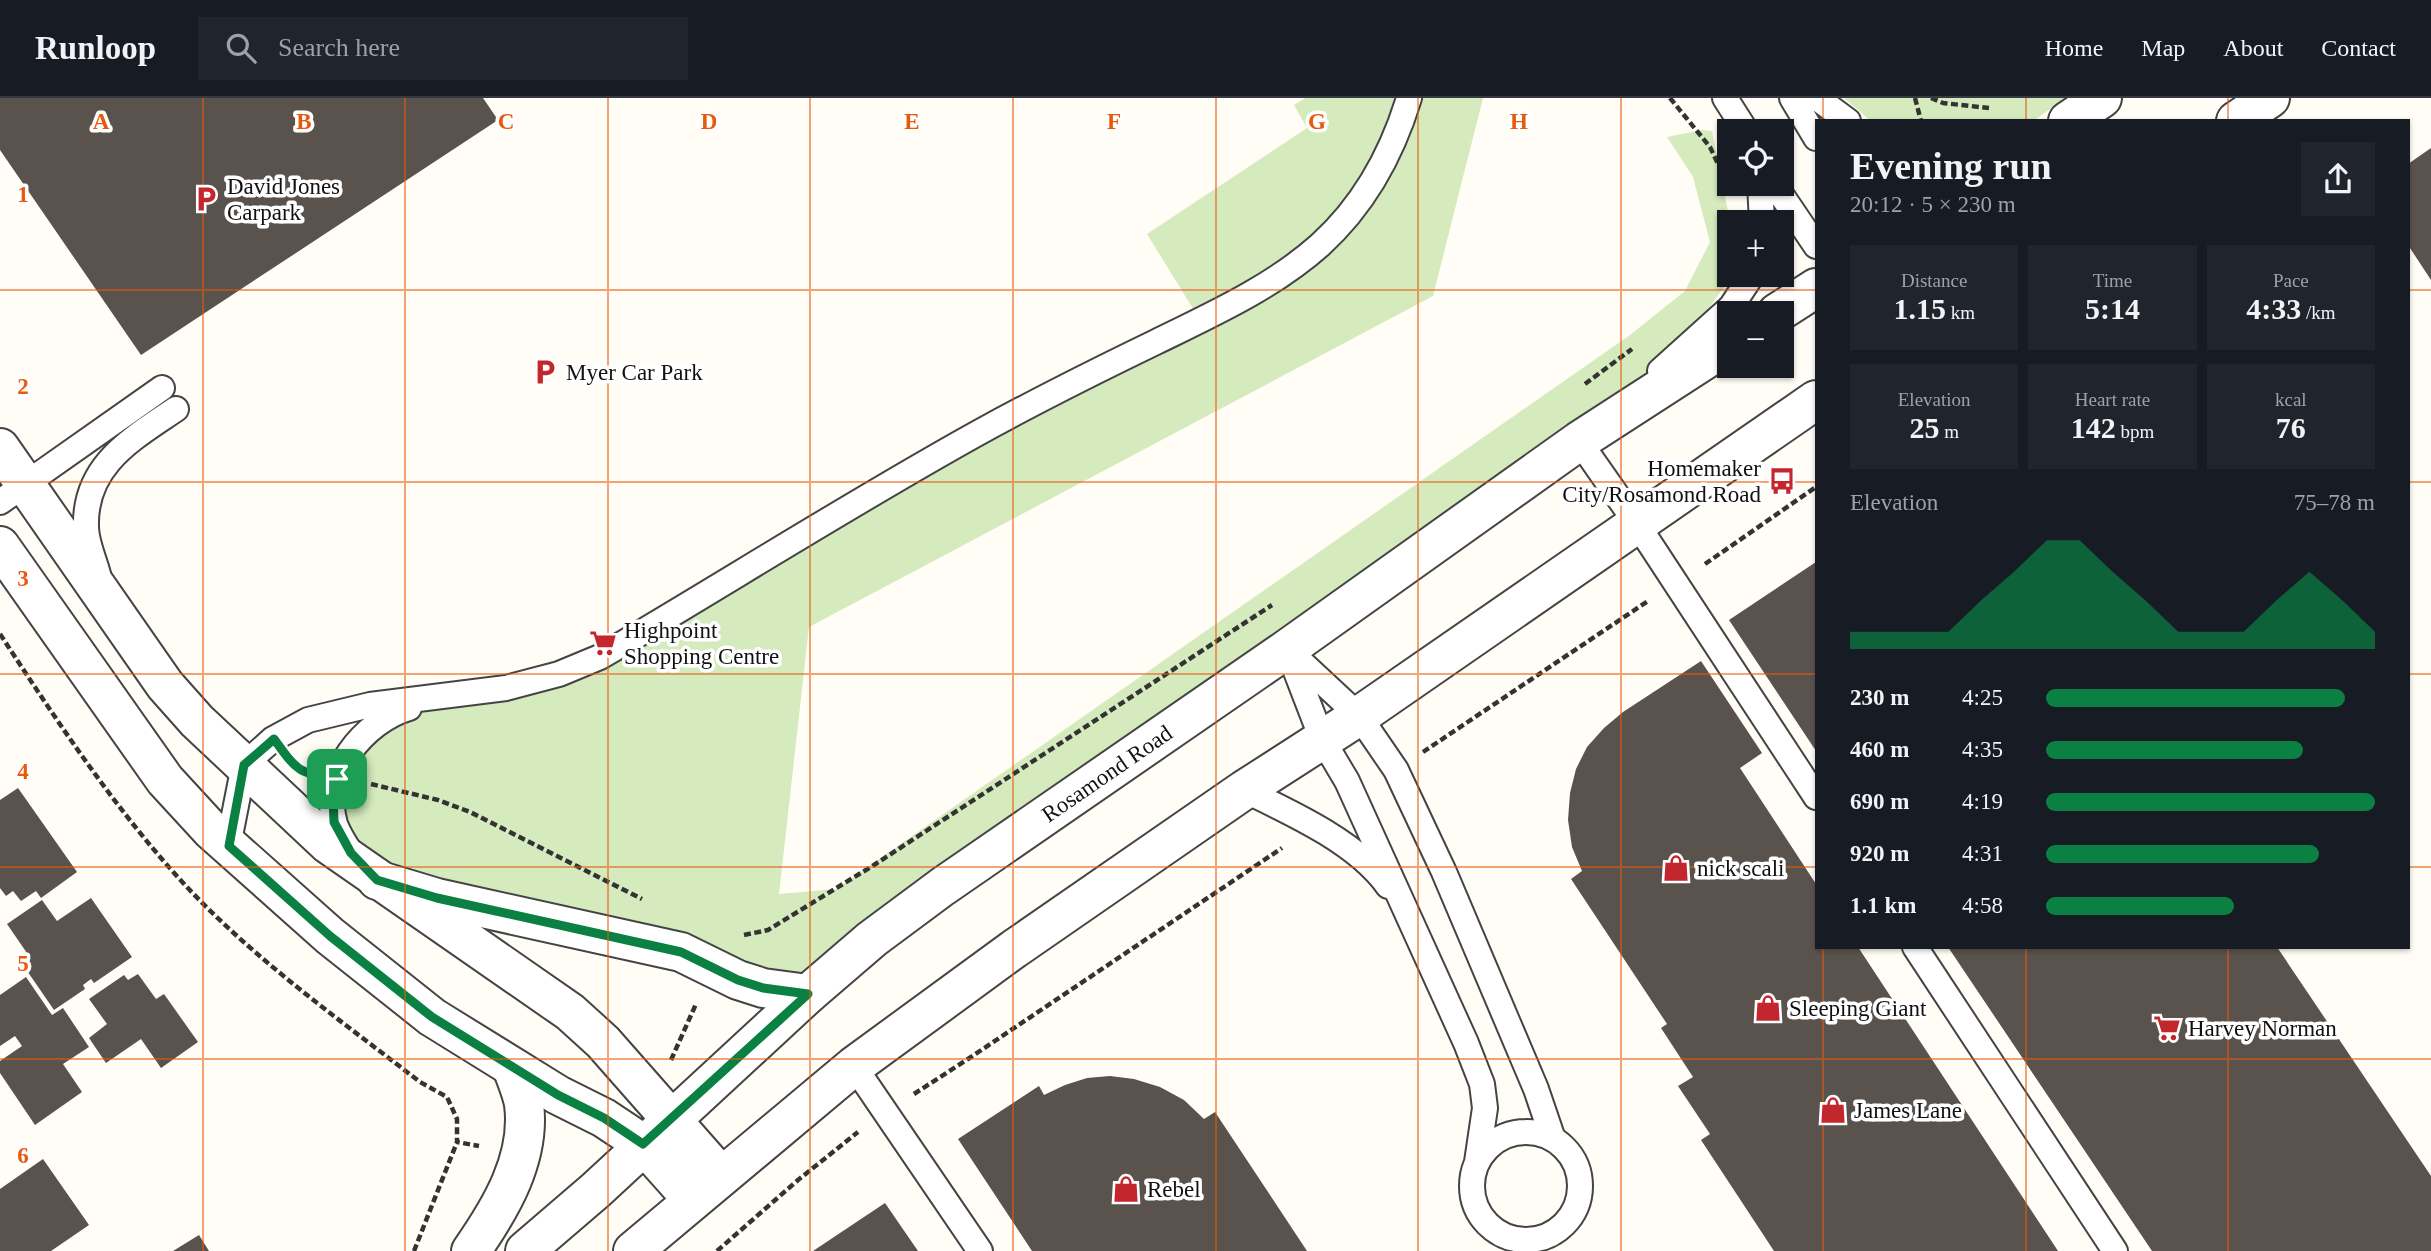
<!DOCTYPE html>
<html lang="en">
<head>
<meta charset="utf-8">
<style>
	:root { --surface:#171b24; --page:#20242c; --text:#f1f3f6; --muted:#9ea1a6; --line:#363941; --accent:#0b8043 }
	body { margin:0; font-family:Georgia,serif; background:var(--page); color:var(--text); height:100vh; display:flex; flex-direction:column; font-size:26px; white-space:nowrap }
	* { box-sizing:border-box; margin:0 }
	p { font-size:23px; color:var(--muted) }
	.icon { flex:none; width:38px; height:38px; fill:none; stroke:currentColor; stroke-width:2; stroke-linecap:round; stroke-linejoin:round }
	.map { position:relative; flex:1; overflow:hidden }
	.drawer { position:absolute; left:1815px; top:21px; width:595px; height:830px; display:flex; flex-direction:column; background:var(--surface); border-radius:0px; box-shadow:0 2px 5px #0004 }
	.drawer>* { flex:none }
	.buttons { position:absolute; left:1717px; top:21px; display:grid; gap:14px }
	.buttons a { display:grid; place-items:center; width:77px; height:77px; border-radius:0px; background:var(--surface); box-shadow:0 2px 5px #0004; font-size:35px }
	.pin { position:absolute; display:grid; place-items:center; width:60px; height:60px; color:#fff; margin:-30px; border-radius:14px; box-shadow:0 4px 10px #0006 }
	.round { display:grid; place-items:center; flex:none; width:74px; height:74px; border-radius:0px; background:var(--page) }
	.head { display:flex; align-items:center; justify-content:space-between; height:119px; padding:0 35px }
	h1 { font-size:38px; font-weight:800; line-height:52px }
	.stats { display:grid; grid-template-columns:repeat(3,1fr); gap:10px; height:119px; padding:7px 35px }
	.stats div { display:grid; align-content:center; border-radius:0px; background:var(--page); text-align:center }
	.stats b { font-size:30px; font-weight:800 }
	.stats small { font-size:19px; font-weight:400 }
	.stats p { font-size:19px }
	.chart { height:196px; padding:14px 35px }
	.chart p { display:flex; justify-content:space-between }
	.chart svg { width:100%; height:126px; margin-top:7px; fill:var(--accent); opacity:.7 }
	ul { padding:0 35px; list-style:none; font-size:23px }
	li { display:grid; grid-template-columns:112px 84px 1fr; align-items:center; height:52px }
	li i { height:18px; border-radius:9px; background:var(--accent) }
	header { display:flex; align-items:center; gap:42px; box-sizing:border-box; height:98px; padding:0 35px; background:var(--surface); border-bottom:2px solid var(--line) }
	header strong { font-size:33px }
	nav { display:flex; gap:38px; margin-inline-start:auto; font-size:24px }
	.search { width:490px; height:63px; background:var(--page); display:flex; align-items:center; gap:18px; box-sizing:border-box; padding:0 24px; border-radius:0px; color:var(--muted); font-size:26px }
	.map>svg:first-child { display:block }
	.green { fill:#d5ebbd }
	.building { fill:#5a524d }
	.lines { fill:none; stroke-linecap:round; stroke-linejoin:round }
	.service-casing { stroke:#444; stroke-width:28 }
	.minor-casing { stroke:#444; stroke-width:42 }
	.tertiary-casing { stroke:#444; stroke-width:42 }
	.path { stroke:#333; stroke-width:4.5; stroke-dasharray:7 3.5; stroke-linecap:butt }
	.service { stroke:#fff; stroke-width:24 }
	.minor { stroke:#fff; stroke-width:38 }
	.tertiary { stroke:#fff; stroke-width:38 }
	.route-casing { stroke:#fff; stroke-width:14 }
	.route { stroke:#0b8043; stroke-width:9 }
	.grid { fill:none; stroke:#e8590c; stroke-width:2; stroke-opacity:0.55 }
	.labels { text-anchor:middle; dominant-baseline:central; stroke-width:7; stroke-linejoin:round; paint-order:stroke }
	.poi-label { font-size:23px; fill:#111; stroke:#fff; text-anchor:start }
	.street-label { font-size:23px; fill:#111; stroke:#fff }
	.grid-label { font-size:23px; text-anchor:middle; font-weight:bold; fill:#e8590c; stroke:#fff; stroke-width:7; stroke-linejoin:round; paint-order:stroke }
</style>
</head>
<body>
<header>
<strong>Runloop</strong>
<div class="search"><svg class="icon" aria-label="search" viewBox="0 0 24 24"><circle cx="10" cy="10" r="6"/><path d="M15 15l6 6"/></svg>Search here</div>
<nav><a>Home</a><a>Map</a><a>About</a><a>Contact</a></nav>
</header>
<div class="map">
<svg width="2431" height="1153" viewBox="0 0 2431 1153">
	<rect width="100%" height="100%" fill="#fffdf5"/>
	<path class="green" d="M1305,0h178l-50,198 -624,331 -30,267 57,-5 794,-554 55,-44 25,-49 -17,-65 -26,-40 35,-7 10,1 18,91 -1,53h3l-23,33 -130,133 -771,553 -371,-96 -96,-61 -1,-69 61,-58 158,-36 641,-354 -53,-86 160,-106 -13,-23z
		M1844,0h222l-33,23h-162z"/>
	<path class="building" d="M0,0h483l15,22 -357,235 -141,-205z
		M2431,50v132l-23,-35v-81z
		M1816,464v189l-87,-131z
		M1701,563l61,92 -22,15 76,116v63h42l200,304h-284l-73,-111 9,-6 -32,-48 15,-9 -32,-49 6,-4 -96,-145 11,-8 -10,-24 -4,-27 2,-27 6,-24 11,-22 17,-19 19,-16z
		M18,690l59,84 -36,26 -5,-7 -15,10 -8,-10 -7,5 -6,-8v-88z
		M91,800l41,59 -38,26 -3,-4 -8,6 2,4 -31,21 -33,-48 8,-6 -22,-32 35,-24 15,21z
		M1948,849h329l154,229v75h-279z
		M138,876l18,25 8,-5 34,48 -37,26 -20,-29 -35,24 -17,-25 18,-14 -18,-25 35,-24 4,5z
		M26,879l26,38 11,-7 26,39 -26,17 19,28 -47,33 -35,-52v-12l22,-15 -7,-10 -15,10v-51z
		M1110,978l24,3 26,8 24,13 20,19 11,-7 92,139h-275l-74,-112 81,-53 5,9 21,-10 22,-7z
		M43,1061l46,66 -38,26h-51v-62z
		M885,1105l33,48h-105z
		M199,1137l10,16h-36z"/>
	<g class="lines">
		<defs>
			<path id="service" d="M1725,0l21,33
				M1792,0l24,40
				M1817,0l31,23
				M1760,86l2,38
				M1774,86l42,62
				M1660,273l71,-64 21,-32
				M1587,335l-8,8 58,83 179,273
				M0,404l162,-114
				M98,476c-4,-15 -12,-32 -12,-47 -2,-62 46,-88 90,-118
				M1287,551l72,67 37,54 48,102 92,217 17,50
				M1290,558l32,83 25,42 119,262 16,41 3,24 -8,54
				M1244,692c46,22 114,53 144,96
				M228,748l16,-81 29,-26 35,-19 62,-15 136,-17 53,-14 41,-17c126,-74 250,-153 378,-224 58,-32 118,-62 178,-91 57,-28 117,-55 164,-97 44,-40 72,-91 89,-147
				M351,755c-6,-9 -12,-18 -16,-29 -15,-49 29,-103 74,-116
				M1915,849l200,304
				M854,968l126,185
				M1472 1088a54 54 0 1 1 108 0a54 54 0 1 1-108 0Z"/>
			<path id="minor" d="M0,350l165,237 32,36 131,123 242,168 33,30 118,134
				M0,448l165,234 46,50 119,106 102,81 126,78 46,23 39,26 50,56"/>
			<g id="tertiary">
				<path d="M2068,23l34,-23"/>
				<path d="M2236,23l34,-23"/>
				<path d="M1777,215l39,-25"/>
				<path d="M377,782l60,18 244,54 57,28 25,8 45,6"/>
				<path d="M471,1153c30,-43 60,-93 53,-147 -2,-12 -8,-25 -12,-37"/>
				<path id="s1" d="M525,1153l71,-61 212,-196 64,-55 70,-52 345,-238 292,-208 150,-97"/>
				<path d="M633,1153l221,-185 160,-117 230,-159 115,-74 457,-316"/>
			</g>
		</defs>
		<use href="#service" class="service-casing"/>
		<use href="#minor" class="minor-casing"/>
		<use href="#tertiary" class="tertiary-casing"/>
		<path class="path" d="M1670,0l40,49 16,34
			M1915,0l6,23
			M1931,0l12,5 46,5
			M1585,286l47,-35
			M1705,466l111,-77
			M0,536c57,87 114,174 185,251 70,75 155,135 235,197l27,15 10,22v23l22,4
			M1423,654l225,-151
			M371,686l67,16 32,12 172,87
			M744,837l24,-5 106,-65 398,-260
			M671,962l25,-56
			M914,996l54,-35 314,-211
			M414,1153l43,-109
			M717,1153l81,-71 60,-48"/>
		<use href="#service" class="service"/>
		<use href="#minor" class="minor"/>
		<use href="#tertiary" class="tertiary"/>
	</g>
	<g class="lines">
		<defs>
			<path id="route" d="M274,641c23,32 24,34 63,40l-4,17 1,26 17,31 26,27 60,18 244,54 57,28 25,8 45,6 -165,150 -39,-26 -46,-23 -126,-78 -102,-81 -101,-90 15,-81z"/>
		</defs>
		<use href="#route" class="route-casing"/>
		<use href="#route" class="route"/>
	</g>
	<path class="grid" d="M203,0v1153M405,0v1153M608,0v1153M810,0v1153M1013,0v1153M1216,0v1153M1418,0v1153M1621,0v1153M1823,0v23M2026,0v23M2228,0v23M0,192h1816M2408,192h23M0,384h1816M2408,384h23M0,576h1816M2408,576h23M0,769h1816M2408,769h23M1823,849v304M2026,849v304M2228,849v304M0,961h2431"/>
	<defs>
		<symbol id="parking-bare" viewBox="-9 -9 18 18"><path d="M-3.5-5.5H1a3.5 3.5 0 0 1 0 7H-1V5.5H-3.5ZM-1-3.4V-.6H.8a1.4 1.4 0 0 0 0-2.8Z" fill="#c4262e" stroke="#fff" stroke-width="2.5" paint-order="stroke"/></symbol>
		<symbol id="bus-bare" viewBox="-9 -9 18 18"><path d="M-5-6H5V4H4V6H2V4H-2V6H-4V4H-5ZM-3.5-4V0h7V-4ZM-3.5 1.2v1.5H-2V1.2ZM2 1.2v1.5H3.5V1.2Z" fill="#c4262e" stroke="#fff" stroke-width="2.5" paint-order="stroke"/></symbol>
		<symbol id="supermarket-bare" viewBox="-9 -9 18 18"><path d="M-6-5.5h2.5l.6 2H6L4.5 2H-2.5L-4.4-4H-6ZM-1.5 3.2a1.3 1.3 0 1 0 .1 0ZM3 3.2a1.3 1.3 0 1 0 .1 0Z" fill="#c4262e" stroke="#fff" stroke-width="2.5" paint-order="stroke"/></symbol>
		<symbol id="shop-bare" viewBox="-9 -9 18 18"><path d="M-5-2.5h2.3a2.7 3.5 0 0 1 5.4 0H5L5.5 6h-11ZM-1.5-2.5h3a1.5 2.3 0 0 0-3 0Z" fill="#c4262e" stroke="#fff" stroke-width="2.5" paint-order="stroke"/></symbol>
	</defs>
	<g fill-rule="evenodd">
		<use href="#parking-bare" x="187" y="82" width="38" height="38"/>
		<use href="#parking-bare" x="526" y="255" width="38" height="38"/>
		<use href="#bus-bare" x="1763" y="364" width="38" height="38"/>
		<use href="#supermarket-bare" x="584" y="526" width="38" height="38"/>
		<use href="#shop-bare" x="1657" y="751" width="38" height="38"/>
		<use href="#shop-bare" x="1749" y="891" width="38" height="38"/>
		<use href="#supermarket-bare" x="2148" y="911" width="38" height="38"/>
		<use href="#shop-bare" x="1814" y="993" width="38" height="38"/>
		<use href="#shop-bare" x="1107" y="1072" width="38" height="38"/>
	</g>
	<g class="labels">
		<g class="poi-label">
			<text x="227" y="88">David Jones<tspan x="227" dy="26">Carpark</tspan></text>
			<text x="566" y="274">Myer Car Park</text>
			<text x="1761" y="370" text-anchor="end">Homemaker<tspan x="1761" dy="26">City/Rosamond Road</tspan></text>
			<text x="624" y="532">Highpoint<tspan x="624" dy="26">Shopping Centre</tspan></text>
			<text x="1697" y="770">nick scali</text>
			<text x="1789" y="910">Sleeping Giant</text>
			<text x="2188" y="930">Harvey Norman</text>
			<text x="1854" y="1012">James Lane</text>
			<text x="1147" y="1091">Rebel</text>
		</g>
		<g class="street-label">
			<text stroke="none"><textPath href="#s1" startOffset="754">Rosamond Road</textPath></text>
		</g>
	</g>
	<g class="grid-label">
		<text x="101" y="31">A</text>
		<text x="304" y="31">B</text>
		<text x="506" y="31">C</text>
		<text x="709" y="31">D</text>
		<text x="912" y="31">E</text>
		<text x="1114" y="31">F</text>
		<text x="1317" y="31">G</text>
		<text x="1519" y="31">H</text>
		<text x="23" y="104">1</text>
		<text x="23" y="296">2</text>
		<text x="23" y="488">3</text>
		<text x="23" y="681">4</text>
		<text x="23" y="873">5</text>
		<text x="23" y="1065">6</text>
	</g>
</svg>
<div class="buttons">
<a><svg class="icon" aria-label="locate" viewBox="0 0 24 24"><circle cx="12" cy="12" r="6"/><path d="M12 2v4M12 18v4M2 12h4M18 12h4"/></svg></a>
<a>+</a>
<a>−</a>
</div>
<div class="pin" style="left:337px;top:681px;background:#1e9e55"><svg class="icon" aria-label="arrive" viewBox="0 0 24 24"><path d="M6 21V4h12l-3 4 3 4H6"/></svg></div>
<section class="drawer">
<div class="head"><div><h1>Evening run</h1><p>20:12 · 5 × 230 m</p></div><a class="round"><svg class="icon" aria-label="share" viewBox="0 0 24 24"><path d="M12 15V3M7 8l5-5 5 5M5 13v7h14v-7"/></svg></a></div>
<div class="stats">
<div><p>Distance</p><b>1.15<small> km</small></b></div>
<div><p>Time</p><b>5:14</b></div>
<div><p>Pace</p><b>4:33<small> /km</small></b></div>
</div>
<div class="stats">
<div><p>Elevation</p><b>25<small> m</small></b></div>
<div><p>Heart rate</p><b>142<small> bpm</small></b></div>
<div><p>kcal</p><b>76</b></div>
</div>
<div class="chart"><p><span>Elevation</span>75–78 m</p>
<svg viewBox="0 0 160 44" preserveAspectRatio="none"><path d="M0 44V38L10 38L20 38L30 38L40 27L50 17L60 6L70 6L80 17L90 27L100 38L110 38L120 38L130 27L140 17L150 27L160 38V44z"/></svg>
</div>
<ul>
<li><b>230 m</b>4:25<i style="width:91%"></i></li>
<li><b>460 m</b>4:35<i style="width:78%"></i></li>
<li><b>690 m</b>4:19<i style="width:100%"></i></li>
<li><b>920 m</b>4:31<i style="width:83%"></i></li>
<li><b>1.1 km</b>4:58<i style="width:57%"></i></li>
</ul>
</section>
</div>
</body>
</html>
